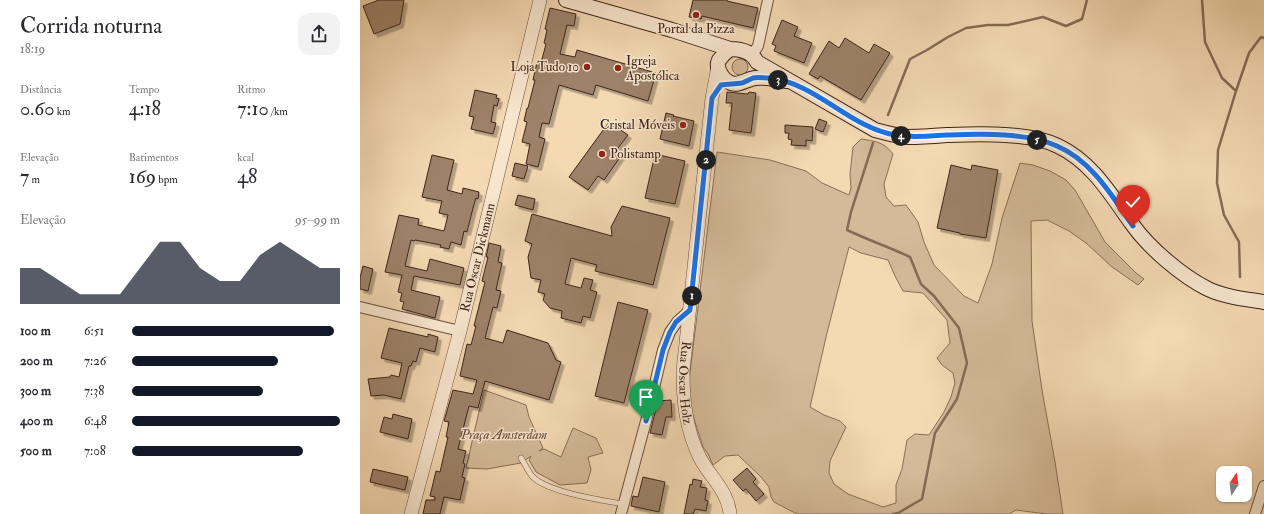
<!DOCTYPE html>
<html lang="pt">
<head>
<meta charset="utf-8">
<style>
	:root { --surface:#fff; --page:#f2f2f3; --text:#2b2b33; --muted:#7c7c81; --accent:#111827 }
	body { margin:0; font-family:"IM FELL Double Pica",serif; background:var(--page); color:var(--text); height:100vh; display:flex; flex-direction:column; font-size:15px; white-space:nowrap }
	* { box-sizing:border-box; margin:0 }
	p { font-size:13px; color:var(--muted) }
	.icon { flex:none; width:22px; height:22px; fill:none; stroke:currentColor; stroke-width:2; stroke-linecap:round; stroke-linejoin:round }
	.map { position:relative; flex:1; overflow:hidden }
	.panel { display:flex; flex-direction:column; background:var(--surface); width:360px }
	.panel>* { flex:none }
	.needle { width:26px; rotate:13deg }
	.fabs { position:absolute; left:856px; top:466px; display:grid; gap:8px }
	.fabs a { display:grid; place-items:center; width:36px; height:36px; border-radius:8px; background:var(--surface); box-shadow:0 1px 3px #0004; font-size:20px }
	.pin { position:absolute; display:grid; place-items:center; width:34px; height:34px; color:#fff; margin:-41px -17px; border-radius:50% 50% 50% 0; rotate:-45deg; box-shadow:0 0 4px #0007 }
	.pin .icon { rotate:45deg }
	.km { position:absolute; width:20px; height:20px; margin:-10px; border-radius:50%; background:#222; color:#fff; font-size:11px; line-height:20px; text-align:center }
	.round { display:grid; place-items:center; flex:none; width:42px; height:42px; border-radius:12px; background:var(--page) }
	.summary { display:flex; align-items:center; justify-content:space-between; height:68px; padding:0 20px }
	h1 { font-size:22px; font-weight:600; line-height:30px }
	.stats { display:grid; grid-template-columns:repeat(3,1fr); gap:6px; height:68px; padding:4px 20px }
	.stats div { display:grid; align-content:center }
	.stats b { font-size:20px; font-weight:600 }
	.stats small { font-size:11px; font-weight:400 }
	.stats p { font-size:11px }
	.chart { height:112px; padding:8px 20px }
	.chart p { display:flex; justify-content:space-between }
	.chart svg { width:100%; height:72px; margin-top:4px; fill:var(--accent); opacity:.7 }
	ul { padding:0 20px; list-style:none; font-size:13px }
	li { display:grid; grid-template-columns:64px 48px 1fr; align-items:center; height:30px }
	li i { height:10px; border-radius:5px; background:var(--accent) }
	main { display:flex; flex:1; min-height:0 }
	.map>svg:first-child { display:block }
	.green { fill:#d5ba99; stroke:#8a6e58; fill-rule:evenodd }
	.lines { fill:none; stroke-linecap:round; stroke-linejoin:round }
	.stream { stroke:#866b55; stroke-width:2.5 }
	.building { fill:#9d8269; stroke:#3e2318; filter:url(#shadow) }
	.service-casing { stroke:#6c503f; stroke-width:6 }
	.minor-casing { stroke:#6c503f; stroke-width:12 }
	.tertiary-casing { stroke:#6c503f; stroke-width:14 }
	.secondary-casing { stroke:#3e2318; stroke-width:16 }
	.service { stroke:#f8e6ce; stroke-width:5 }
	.minor { stroke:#f8e6ce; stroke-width:10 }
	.tertiary { stroke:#f8e6ce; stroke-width:13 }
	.secondary { stroke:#f8e6ce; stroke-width:14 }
	.route-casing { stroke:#fff; stroke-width:8 }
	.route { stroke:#1a73e8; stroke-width:5 }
	.poi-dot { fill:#8f2418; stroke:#f8e6ce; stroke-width:1.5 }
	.labels { text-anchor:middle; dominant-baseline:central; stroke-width:3; stroke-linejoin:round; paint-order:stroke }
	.poi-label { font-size:13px; fill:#3e2318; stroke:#f8e6ce; text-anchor:start }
	.street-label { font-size:13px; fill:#3e2318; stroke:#f8e6ce }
	.park-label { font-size:13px; font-style:italic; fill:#644938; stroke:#f8e6ce }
</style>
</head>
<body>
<main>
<section class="panel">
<div class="summary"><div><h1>Corrida noturna</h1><p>18:19</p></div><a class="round"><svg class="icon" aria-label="share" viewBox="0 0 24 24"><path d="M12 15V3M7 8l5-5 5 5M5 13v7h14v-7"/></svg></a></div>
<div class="stats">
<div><p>Distância</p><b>0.60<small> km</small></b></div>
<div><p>Tempo</p><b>4:18</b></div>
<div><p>Ritmo</p><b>7:10<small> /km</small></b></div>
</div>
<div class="stats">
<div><p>Elevação</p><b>7<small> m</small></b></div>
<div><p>Batimentos</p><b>169<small> bpm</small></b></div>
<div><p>kcal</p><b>48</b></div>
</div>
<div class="chart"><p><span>Elevação</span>95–99 m</p>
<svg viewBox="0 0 160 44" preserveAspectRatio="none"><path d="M0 44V22L10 22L20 30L30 38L40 38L50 38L60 22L70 6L80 6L90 22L100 30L110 30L120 14L130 6L140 14L150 22L160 22V44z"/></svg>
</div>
<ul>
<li><b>100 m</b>6:51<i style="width:97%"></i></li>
<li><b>200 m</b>7:26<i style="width:70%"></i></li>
<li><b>300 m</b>7:38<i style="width:63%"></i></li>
<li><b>400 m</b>6:48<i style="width:100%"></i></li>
<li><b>500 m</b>7:08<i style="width:82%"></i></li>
</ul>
</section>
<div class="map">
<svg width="904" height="514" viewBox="0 0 904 514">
	<defs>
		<filter id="shadow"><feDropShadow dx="3.5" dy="3.5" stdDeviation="0" flood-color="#0004"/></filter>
	</defs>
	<rect width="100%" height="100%" fill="#f4d9b3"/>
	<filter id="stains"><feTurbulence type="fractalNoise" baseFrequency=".005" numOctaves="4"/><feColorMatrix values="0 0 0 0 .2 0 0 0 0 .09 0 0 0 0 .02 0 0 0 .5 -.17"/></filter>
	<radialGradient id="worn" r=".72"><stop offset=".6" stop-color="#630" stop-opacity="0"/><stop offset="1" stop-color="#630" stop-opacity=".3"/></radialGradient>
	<path class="green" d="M372 67a8 8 0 1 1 16 0a8 8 0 1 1-16 0Z
		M501,139c14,2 23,3 32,15l-9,30 2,13 8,9 12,-1 12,17 6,20 10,23 30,31 14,7 14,-39 10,-46 18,-55 13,2 17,6 16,9 9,10 30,52 31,31 8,6 -6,6 -26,-18 -26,-24 -17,-12 -22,-11 -16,1 1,100 10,69 13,72 8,52h-17l-30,-4 -7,4h-212l-23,-12 -3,-5 -2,-10 -8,-10 -23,-22 -13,1 -12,9 -5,-11 -5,-7 -16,-50 30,-245 53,8 36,11 16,12 27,12 2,-7 -1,-14 3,-27zM489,247l12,6 27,7 7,16 8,15 20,2 24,27 3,23 -13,15 5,7 11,8 2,10 -4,14 -7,15 -15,23 -14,-1 -8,6 -5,29 -6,16v18l-13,4 -35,-13 -14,-10 -5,-11 1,-12 16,-34 -6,-6 -16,-6 -14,-8 17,-74z
		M124,390l42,15 3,12 14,31 -4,3 5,-2 17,8 12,-29 23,10 7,15 -15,4 3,13 -4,13 -27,2 -24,-13 -7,-12 2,-4 -10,7 -34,6 -21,-1z"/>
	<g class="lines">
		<path class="stream" d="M842,0l3,42 17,36 14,13
			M528,115l22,-56 17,-9 21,-13 18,-9 22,-3h20l35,-8 23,9 16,-7 5,-19
			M513,143l-22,69 -4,18c21,10 42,17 63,27l11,27 13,12 25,32 8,35 -10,36 -22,34 -13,66 -24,14 -5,1
			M880,277l-1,-35 -15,-27 -7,-32 1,-33 18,-59 13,-38 12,-16 3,1"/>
	</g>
	<path class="building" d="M19,0h25l-4,24 -26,10 -11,-28z
		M333,0h34v1l31,7 -5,20 -51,-12 -1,3 -12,-2z
		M190,8l26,6 -2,12 -7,-1 -7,29 15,3 2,-7 79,23 -8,28 -52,-16 -3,10 -34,-10 -10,39 -7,-1 -3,14 6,2 -7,28 -12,-3 4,-20 -8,-2 5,-20 -3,-1 3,-13h1l7,-28h-2l4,-18 4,1 5,-19 -2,-1 3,-13 -2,-1z
		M422,20l16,7 -4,9 18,7 -8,20 -30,-12 2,-5 -4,-2z
		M485,38l24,15 5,-9 16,9 -29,47 -41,-24 -2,3 -9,-5 20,-33 10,7z
		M115,90l22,5 -1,3 3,1 -2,7 -3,-1 -3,17 5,1 -3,11 -22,-5 3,-12 -5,-1z
		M367,92l21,2 1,-2 7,1 -5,40 -22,-3 3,-27h-6z
		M306,113l8,2 -1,1 21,5 -5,25 -29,-7z
		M459,119l8,3 -4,10 -8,-3z
		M249,122l19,13 -13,17 6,4 -17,24 -6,-4 -10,14 -19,-13z
		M425,125l28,2 -1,14 -6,-1v6l-15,-1 1,-5 -4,-1 1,-6h-4z
		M295,154l30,7 -10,43 -30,-6z
		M72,155l22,5 -7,30 15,4 1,-6 16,4 -1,7 -2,-1 -3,10 -6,24 -3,-1 -3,14 -10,-3 -2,7 -9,-2 1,-2 -26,-5 -1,1 -3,-1 -6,26 22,5 3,-12 34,9 -4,17 -46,-9 -3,14 29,7 -5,21 -33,-9 2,-7 -4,-1 2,-8 -4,-1 4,-17 -17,-3 14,-57 20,4 -1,6 26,6 4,-16 -9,-2 3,-12 -20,-4z
		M155,163l13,3 -4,13 -12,-3z
		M591,165l20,5 1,-5 26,5 -12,68 -26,-4v-1l-23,-5z
		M158,195l17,4 -2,11 -18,-5z
		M262,206l48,12 -17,67 -58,-14 2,-6 -26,-7 -6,26 16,4 3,-10 9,2 -3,10 7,2 -7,26 -7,-2 -2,7 -20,-5 1,-7 -12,-3 -7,-8 2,-6 -7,-2 3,-12 -10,-2 -3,-21 4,-13 -7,-3 7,-27 80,22 -1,-9z
		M129,243l12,3 -3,16 4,1 -6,27 5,1 -4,17 -4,-1 -8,31 18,5 4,-13 41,13 8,17 5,2 -12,38 -64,-19 -7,27 -9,-2 -11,43 8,2 -3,12 2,1 -3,13 3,1 -5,22 -16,-3 -4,17h-17l3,-14h9v-3l-5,-1 6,-25 4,1 8,-35h-2l3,-15 -5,-1 9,-31 20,4 4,-14 -17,-4 7,-32 4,1 5,-19h-2l11,-44 -3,-1 6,-24h-2z
		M3,266l10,3 -5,22 -8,-2v-11z
		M258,302l30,8 -24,93 -29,-7z
		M29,328l39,9v-3l10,3 -3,15 -15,-4 -4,14 -3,-1 -2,5h-2l-8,33 -17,-4 -13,1 -3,-17 22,-2 1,-2 8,2 3,-14 -21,-5z
		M311,400l1,17h-6l-4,18 -12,-2 8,-32z
		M33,414l19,5 -4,20 -28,-7 4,-15 8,2z
		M387,468l9,11 -3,3 11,12 -8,7 -10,-12 -3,2 -10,-11z
		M13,469l35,8 -3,13 -35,-8z
		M283,477l22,5 -6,30 -28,-6 2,-10 5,1z
		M333,479l9,2 -2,6 7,1 -2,12 3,1 -2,10 -11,-2 -2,5h-9l6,-30 2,1z"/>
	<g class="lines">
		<defs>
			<path id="service" d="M161,458c4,6 7,13 11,18 14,16 69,24 91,28"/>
			<path id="minor" d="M392,55l6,-9 10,-46
				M0,307l100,24
				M261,514l25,-93 17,-71 7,-18 7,-10 13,-12
				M895,514l9,-28"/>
			<g id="tertiary">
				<path id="s1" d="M358,67l-6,31 -29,273c0,31 3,59 17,87 10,19 28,33 30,56"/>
				<path id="s2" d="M51,514l49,-183 80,-331"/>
			</g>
			<path id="secondary" d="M206,0l106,30 58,19c11,0 22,3 27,13l118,68c11,3 22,6 33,7 13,0 26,-1 39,-2 32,-1 82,-3 111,11 34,16 53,49 74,78 17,24 50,52 76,65 17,8 37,10 56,13
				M370,49c-4,3 -8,7 -11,11 -4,8 4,20 12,23 8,3 16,-4 24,-5 9,-1 21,1 31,3"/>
		</defs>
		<use href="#service" class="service-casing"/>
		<use href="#minor" class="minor-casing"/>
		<use href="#tertiary" class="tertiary-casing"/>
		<use href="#secondary" class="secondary-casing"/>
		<use href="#service" class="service"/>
		<use href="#minor" class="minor"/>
		<use href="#tertiary" class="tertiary"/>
		<use href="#secondary" class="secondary"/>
	</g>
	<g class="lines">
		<defs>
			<path id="route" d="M286,421l17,-71 7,-18 6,-10 14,-12 22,-212 9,-13c7,-1 14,-1 21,-2 4,-1 8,-4 11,-5 4,-1 11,0 15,0 48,4 80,49 127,57 17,3 34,1 51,0 33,-1 81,-3 111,11 35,15 55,50 76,80"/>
		</defs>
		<use href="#route" class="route-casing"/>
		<use href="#route" class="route"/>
	</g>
	<g class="poi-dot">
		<circle cx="336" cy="15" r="4"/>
		<circle cx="227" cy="67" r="4"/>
		<circle cx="258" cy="68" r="4"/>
		<circle cx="323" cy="125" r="4"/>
		<circle cx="242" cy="154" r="4"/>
	</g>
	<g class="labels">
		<g class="poi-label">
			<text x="336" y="29" text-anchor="middle">Portal da Pizza</text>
			<text x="266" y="61">Igreja<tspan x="266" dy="15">Apostólica</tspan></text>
			<text x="219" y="67" text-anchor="end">Loja Tudo 10</text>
			<text x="315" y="125" text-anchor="end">Cristal Móveis</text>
			<text x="250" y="154">Polistamp</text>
		</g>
		<g class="street-label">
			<text stroke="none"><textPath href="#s2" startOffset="265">Rua Oscar Dickmann</textPath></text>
			<text stroke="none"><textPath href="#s1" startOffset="318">Rua Oscar Holz</textPath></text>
		</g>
		<g class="park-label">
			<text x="144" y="435">Praça Amsterdam</text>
		</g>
	</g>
	<rect width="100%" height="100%" filter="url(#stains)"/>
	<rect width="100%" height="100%" fill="url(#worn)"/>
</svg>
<div class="fabs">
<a><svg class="needle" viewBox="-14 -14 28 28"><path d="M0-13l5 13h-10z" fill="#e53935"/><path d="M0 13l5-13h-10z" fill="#7c7c81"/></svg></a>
</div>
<div class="pin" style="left:286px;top:421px;background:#1e9e55"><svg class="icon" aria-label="arrive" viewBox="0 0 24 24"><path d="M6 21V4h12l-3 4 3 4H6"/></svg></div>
<div class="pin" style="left:773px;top:226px;background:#d93025"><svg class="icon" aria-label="check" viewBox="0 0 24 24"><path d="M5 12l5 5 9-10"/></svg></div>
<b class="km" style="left:332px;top:296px">1</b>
<b class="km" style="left:346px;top:160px">2</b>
<b class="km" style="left:418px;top:80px">3</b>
<b class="km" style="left:541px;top:136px">4</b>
<b class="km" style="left:677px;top:140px">5</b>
</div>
</main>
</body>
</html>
